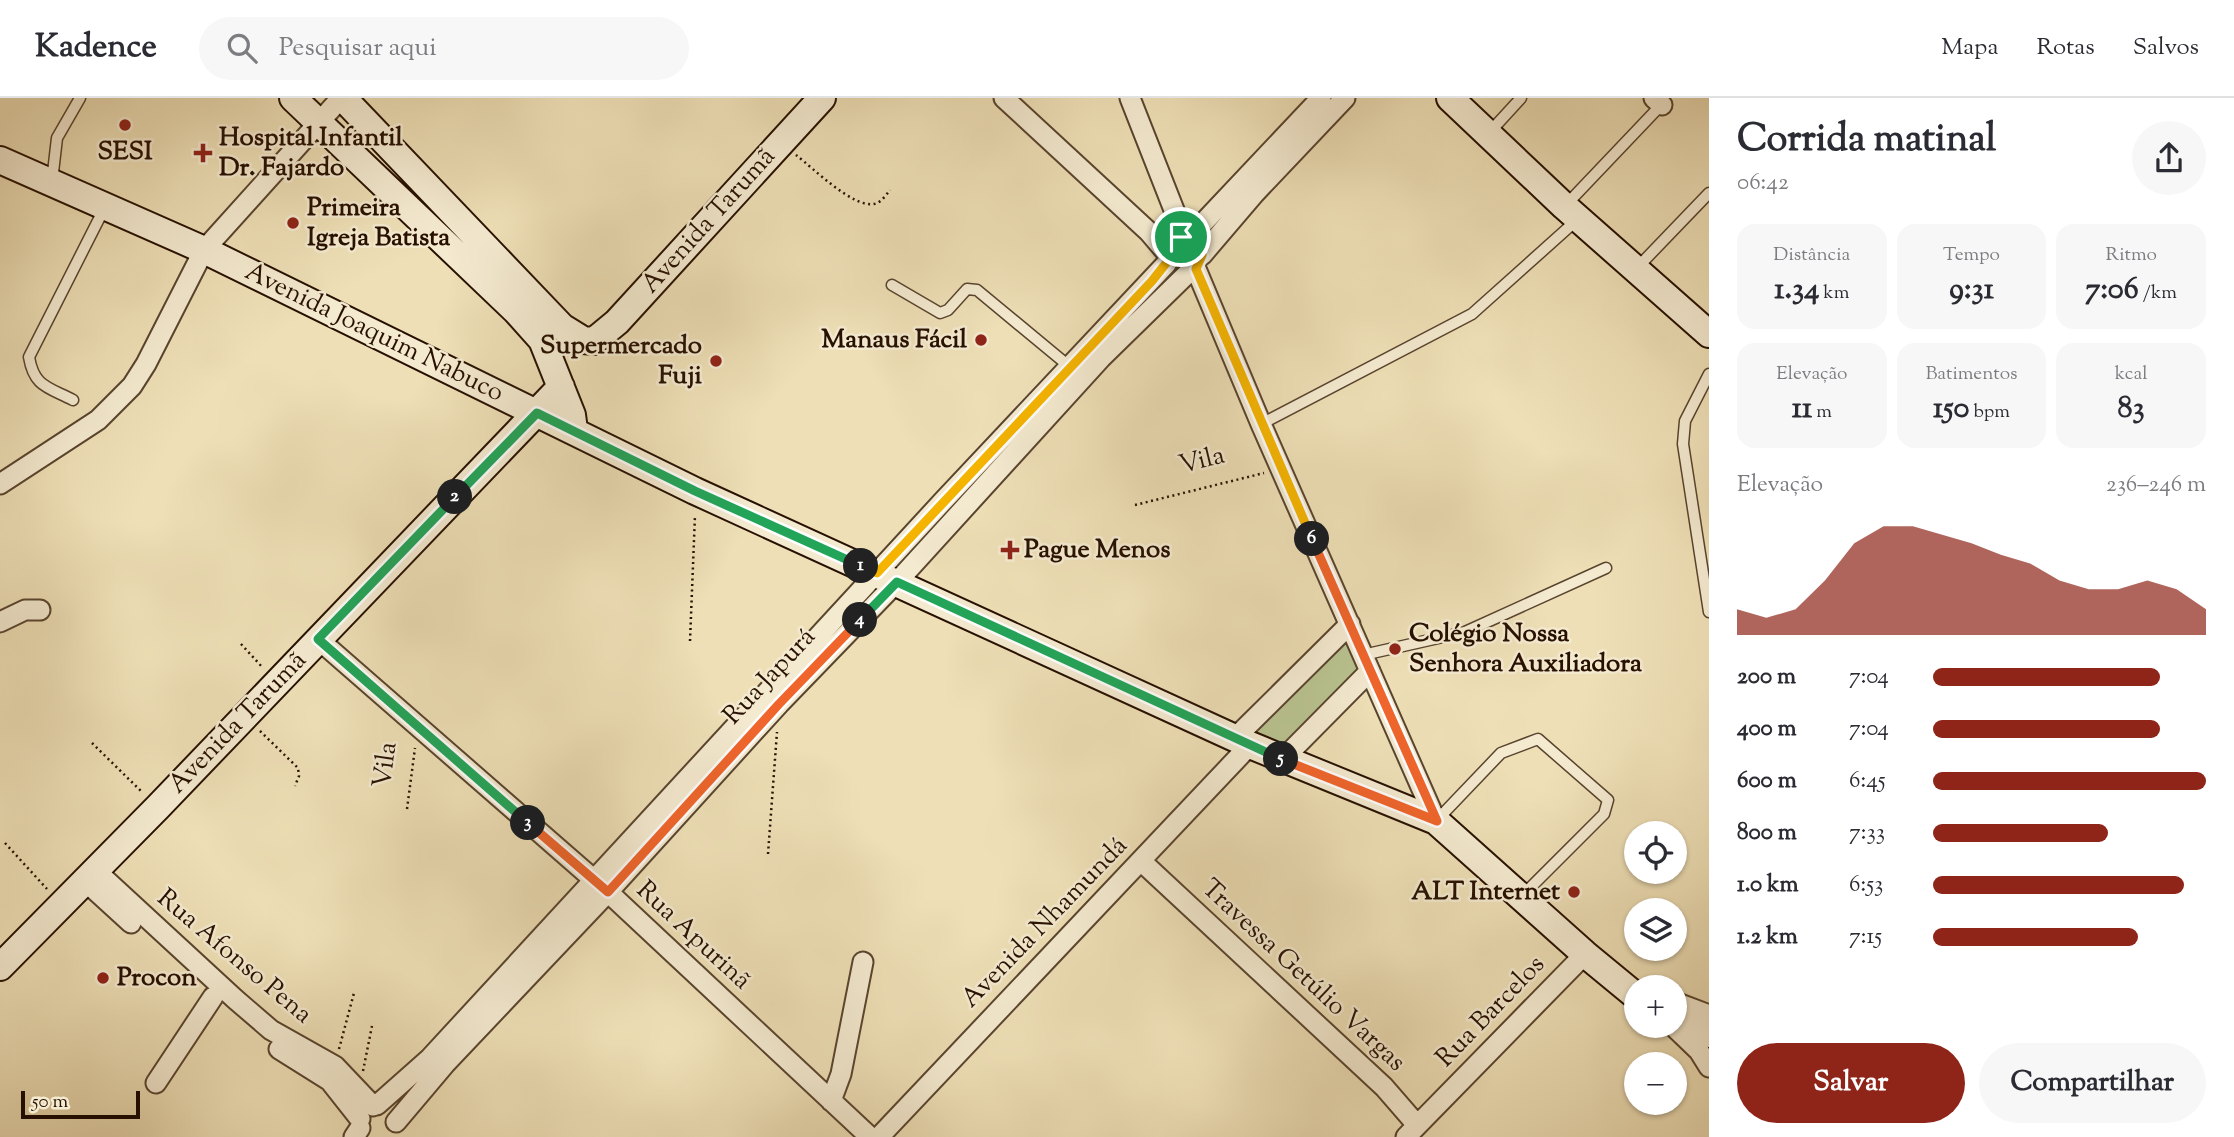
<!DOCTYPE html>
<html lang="pt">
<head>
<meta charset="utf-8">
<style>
	:root { --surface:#fff; --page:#f7f7f7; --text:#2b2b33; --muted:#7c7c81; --line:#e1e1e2; --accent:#8f2418 }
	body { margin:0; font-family:"Sorts Mill Goudy",serif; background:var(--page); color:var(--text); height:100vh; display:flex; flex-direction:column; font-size:26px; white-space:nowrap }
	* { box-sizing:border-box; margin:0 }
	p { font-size:23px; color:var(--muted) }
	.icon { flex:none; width:38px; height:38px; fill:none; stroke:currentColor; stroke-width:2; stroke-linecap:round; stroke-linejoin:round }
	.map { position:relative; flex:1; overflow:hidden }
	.details { display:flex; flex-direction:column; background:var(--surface); width:525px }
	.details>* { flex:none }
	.controls { position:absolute; left:1624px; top:723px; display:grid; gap:14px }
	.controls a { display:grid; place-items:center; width:63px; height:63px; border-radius:50%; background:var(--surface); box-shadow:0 2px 5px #0004; font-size:35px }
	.scale { position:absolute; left:21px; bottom:18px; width:119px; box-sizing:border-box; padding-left:7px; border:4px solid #271000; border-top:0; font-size:19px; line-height:24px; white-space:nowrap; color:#271000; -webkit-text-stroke:5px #f4ead0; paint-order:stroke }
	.pin { position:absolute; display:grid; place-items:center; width:60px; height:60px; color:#fff; margin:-30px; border:4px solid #fff; border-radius:50%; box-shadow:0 2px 7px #0007 }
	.km { position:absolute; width:35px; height:35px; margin:-18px; border-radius:50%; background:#222; color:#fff; font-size:19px; line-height:35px; text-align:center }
	.round { display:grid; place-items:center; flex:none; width:74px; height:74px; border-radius:37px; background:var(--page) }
	.headline { display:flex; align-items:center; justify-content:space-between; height:119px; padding:0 28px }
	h1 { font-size:38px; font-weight:800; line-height:52px }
	.metrics { display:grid; grid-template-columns:repeat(3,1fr); gap:10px; height:119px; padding:7px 28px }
	.metrics div { display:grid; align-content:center; border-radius:18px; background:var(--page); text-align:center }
	.metrics b { font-size:30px; font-weight:800 }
	.metrics small { font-size:19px; font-weight:400 }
	.metrics p { font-size:19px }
	.chart { height:196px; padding:14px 28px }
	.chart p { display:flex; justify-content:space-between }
	.chart svg { width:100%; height:126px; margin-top:7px; fill:var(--accent); opacity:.7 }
	.primary-button { display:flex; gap:14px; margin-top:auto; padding:14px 28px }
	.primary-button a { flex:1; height:80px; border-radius:42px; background:var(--accent); color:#fff; font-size:28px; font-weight:800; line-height:80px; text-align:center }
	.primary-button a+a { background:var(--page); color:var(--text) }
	ul { padding:0 28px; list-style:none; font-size:23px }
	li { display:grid; grid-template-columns:112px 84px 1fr; align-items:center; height:52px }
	li i { height:18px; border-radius:9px; background:var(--accent) }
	header { display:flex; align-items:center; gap:42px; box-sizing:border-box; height:98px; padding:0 35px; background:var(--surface); border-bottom:2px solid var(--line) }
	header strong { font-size:33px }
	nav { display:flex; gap:38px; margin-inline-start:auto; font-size:24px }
	.search { width:490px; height:63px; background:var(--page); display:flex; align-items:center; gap:18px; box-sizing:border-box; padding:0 24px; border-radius:38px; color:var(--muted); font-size:26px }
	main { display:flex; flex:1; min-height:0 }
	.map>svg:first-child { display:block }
	.green { fill:#b8c28f; stroke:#706948; stroke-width:2 }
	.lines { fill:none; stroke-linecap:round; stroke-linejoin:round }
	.lane-casing { stroke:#59442e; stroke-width:13 }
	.street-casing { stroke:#59442e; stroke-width:23 }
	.secondary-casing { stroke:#271000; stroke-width:30 }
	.path { stroke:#271000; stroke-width:2.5; stroke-dasharray:2 3.5; stroke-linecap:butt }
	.lane { stroke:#f4ead0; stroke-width:10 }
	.street { stroke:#f4ead0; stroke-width:19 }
	.secondary { stroke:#f4ead0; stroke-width:26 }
	.split-1-casing { stroke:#fff; stroke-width:14 }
	.split-2-casing { stroke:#fff; stroke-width:14 }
	.split-3-casing { stroke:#fff; stroke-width:14 }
	.split-4-casing { stroke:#fff; stroke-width:14 }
	.split-5-casing { stroke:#fff; stroke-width:14 }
	.split-6-casing { stroke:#fff; stroke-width:14 }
	.split-7-casing { stroke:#fff; stroke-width:14 }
	.split-1 { stroke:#f5b400; stroke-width:9 }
	.split-2 { stroke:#22a559; stroke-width:9 }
	.split-3 { stroke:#22a559; stroke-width:9 }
	.split-4 { stroke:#f0652b; stroke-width:9 }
	.split-5 { stroke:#22a559; stroke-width:9 }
	.split-6 { stroke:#f0652b; stroke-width:9 }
	.split-7 { stroke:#f5b400; stroke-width:9 }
	.poi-dot { fill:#8f2418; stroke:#f4ead0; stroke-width:2.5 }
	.labels { text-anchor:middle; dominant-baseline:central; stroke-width:5; stroke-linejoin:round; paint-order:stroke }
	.poi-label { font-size:26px; font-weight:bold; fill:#271000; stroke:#f4ead0; text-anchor:start }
	.street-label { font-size:26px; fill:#271000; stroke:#f4ead0 }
</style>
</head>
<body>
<header>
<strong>Kadence</strong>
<div class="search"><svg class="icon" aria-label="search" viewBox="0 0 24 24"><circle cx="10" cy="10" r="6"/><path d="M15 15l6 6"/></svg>Pesquisar aqui</div>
<nav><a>Mapa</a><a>Rotas</a><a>Salvos</a></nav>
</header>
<main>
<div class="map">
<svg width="1709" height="1039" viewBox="0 0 1709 1039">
	<rect width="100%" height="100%" fill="#eedfb6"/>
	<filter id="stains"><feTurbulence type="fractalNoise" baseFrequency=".00286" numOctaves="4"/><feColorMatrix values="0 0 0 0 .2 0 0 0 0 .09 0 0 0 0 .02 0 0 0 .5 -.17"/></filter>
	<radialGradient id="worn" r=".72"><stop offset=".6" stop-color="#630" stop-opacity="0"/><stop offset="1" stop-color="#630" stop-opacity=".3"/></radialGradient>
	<path class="green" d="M1342,533l18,40 -77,82 -39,-17z"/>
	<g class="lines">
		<defs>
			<path id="lane" d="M1488,36l33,-36
				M52,83l5,-43 23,-40
				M1565,108l98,-103
				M1636,171l73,-76
				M892,187l48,28 8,-3 19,-21 10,1 93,77
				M1709,276l-24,47 -2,23 26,168
				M73,302c-25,-13 -39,-13 -44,-43l76,-150
				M1261,326l211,-110 106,-95
				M1363,557l102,-23 141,-64
				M1437,722l64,-67 37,-14 70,61 -4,14 -83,83"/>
			<path id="street" d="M1004,0l145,134 17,20
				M1130,0l46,117 5,22
				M1654,0l8,7
				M1189,140l132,-140
				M1202,157l52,-61 91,-96
				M1196,171l65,155 175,397
				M0,386l98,-64 34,-34 14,-22 58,-114 137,-152
				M0,524l25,-12h15
				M318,541l290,253 262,245
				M1235,640l115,-114
				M1283,661l87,-88
				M1141,763l243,226 33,38
				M95,772l140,129 36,31 64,36 38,40
				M85,783l46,42
				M1675,904l34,13
				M1673,928l26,25 10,16
				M279,951l51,32 30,38
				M156,985l57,-86
				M831,1003l10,-27 22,-112
				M377,1007l53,-47 514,-558 223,-237
				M396,1024l49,-58 163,-172 171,-188 118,-122 204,-224 87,-85
				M354,1039l6,-9
				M879,1039l371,-392
				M1406,1039l179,-183"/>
			<path id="secondary" d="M293,0l223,213 26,29 30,75 2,15
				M343,0l219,229 21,13 11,1 23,-19 205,-224
				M1450,0l114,108 145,128
				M0,62l204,90 491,241 555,254 186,76 149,133 51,42
				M0,869l158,-160 403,-420
				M1675,920l34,16"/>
		</defs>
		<use href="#lane" class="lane-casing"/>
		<use href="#street" class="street-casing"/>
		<use href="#secondary" class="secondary-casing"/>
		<path class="path" d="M796,57c17,13 57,53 78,49 7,-1 12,-9 16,-14
			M1135,407l129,-32
			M690,543l5,-126
			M241,546l22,24
			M260,633l38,37 1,8 -4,10
			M92,645l51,50
			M407,711l8,-61
			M5,745l42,46
			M768,756l9,-122
			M339,951l15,-56
			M363,973l9,-45"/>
		<use href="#lane" class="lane"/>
		<use href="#street" class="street"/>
		<use href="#secondary" class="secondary"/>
	</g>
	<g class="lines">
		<defs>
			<path id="split-1" d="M861,468l16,7 275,-292 15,-19 1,-15 8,-8 5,-2"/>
			<path id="split-2" d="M455,399l82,-84 158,78 166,75"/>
			<path id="split-3" d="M455,399l-137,142 210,184"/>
			<path id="split-4" d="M528,725l80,69 171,-188 81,-84"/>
			<path id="split-5" d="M860,522l37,-38 384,177"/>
			<path id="split-6" d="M1281,661l156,62 -125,-282"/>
			<path id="split-7" d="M1181,139c12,0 18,7 21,18l-6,14 116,270"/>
		</defs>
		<use href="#split-1" class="split-1-casing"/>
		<use href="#split-2" class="split-2-casing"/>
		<use href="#split-3" class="split-3-casing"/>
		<use href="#split-4" class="split-4-casing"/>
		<use href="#split-5" class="split-5-casing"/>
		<use href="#split-6" class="split-6-casing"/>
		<use href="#split-7" class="split-7-casing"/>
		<use href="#split-1" class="split-1"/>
		<use href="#split-2" class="split-2"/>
		<use href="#split-3" class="split-3"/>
		<use href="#split-4" class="split-4"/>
		<use href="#split-5" class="split-5"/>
		<use href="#split-6" class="split-6"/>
		<use href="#split-7" class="split-7"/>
	</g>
	<g class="poi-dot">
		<circle cx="125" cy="27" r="7"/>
		<path d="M199.5 44.5h7v7h7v7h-7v7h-7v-7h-7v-7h7z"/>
		<circle cx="293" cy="125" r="7"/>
		<circle cx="981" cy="242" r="7"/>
		<circle cx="716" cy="263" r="7"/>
		<path d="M1006.5 441.5h7v7h7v7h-7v7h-7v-7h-7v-7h7z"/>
		<circle cx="1395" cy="551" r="7"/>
		<circle cx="1574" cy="794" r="7"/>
		<circle cx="103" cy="880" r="7"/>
	</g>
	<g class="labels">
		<g class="poi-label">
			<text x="219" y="40">Hospital Infantil<tspan x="219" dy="30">Dr. Fajardo</tspan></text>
			<text x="125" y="54" text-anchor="middle">SESI</text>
			<text x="307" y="110">Primeira<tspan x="307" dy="30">Igreja Batista</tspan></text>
			<text x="967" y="242" text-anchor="end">Manaus Fácil</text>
			<text x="702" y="248" text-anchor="end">Supermercado<tspan x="702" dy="30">Fuji</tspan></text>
			<text x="1024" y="452">Pague Menos</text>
			<text x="1409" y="536">Colégio Nossa<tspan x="1409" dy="30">Senhora Auxiliadora</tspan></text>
			<text x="1560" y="794" text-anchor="end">ALT Internet</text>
			<text x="117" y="880">Procon</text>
		</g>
		<g class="street-label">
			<text transform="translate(709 123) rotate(-48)">Avenida Tarumã</text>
			<text transform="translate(374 235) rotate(26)">Avenida Joaquim Nabuco</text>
			<text transform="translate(1202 363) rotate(-14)">Vila</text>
			<text transform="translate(770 579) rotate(-47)">Rua Japurá</text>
			<text transform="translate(238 625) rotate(-46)">Avenida Tarumã</text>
			<text transform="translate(386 667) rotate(-82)">Vila</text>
			<text transform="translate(1045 825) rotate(-46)">Avenida Nhamundá</text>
			<text transform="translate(693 838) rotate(43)">Rua Apurinã</text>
			<text transform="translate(234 859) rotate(40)">Rua Afonso Pena</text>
			<text transform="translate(1303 878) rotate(43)">Travessa Getúlio Vargas</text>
			<text transform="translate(1491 914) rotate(-46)">Rua Barcelos</text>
		</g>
	</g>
	<rect width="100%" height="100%" filter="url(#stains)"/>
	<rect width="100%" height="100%" fill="url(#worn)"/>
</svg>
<div class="controls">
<a><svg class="icon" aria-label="locate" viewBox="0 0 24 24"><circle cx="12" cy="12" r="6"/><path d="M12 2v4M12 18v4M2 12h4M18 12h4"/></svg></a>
<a><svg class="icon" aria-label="layers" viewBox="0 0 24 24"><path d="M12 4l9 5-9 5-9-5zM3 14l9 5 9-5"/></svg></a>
<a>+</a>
<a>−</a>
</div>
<div class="scale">50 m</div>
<div class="pin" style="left:1181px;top:139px;background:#1e9e55"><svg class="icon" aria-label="arrive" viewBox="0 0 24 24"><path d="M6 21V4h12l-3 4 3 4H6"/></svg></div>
<b class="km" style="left:861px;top:468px">1</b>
<b class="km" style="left:455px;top:399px">2</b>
<b class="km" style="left:528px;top:725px">3</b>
<b class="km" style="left:860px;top:522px">4</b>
<b class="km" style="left:1281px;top:661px">5</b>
<b class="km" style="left:1312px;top:441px">6</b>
</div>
<section class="details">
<div class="headline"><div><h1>Corrida matinal</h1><p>06:42</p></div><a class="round"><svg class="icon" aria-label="share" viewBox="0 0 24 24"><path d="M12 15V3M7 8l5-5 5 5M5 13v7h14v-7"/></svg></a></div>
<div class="metrics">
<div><p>Distância</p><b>1.34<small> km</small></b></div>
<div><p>Tempo</p><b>9:31</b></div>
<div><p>Ritmo</p><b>7:06<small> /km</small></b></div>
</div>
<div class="metrics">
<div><p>Elevação</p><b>11<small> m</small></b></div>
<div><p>Batimentos</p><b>150<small> bpm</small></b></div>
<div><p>kcal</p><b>83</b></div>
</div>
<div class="chart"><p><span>Elevação</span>236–246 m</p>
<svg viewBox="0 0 160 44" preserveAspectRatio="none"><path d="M0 44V35L10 38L20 35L30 25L40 12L50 6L60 6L70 9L80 12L90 16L100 19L110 25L120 28L130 28L140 25L150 28L160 35V44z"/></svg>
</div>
<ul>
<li><b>200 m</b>7:04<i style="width:83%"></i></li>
<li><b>400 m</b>7:04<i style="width:83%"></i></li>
<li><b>600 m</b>6:45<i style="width:100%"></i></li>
<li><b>800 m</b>7:33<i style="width:64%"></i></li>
<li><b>1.0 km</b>6:53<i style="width:92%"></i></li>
<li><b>1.2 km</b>7:15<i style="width:75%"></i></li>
</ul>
<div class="primary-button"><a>Salvar</a><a>Compartilhar</a></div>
</section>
</main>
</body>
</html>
